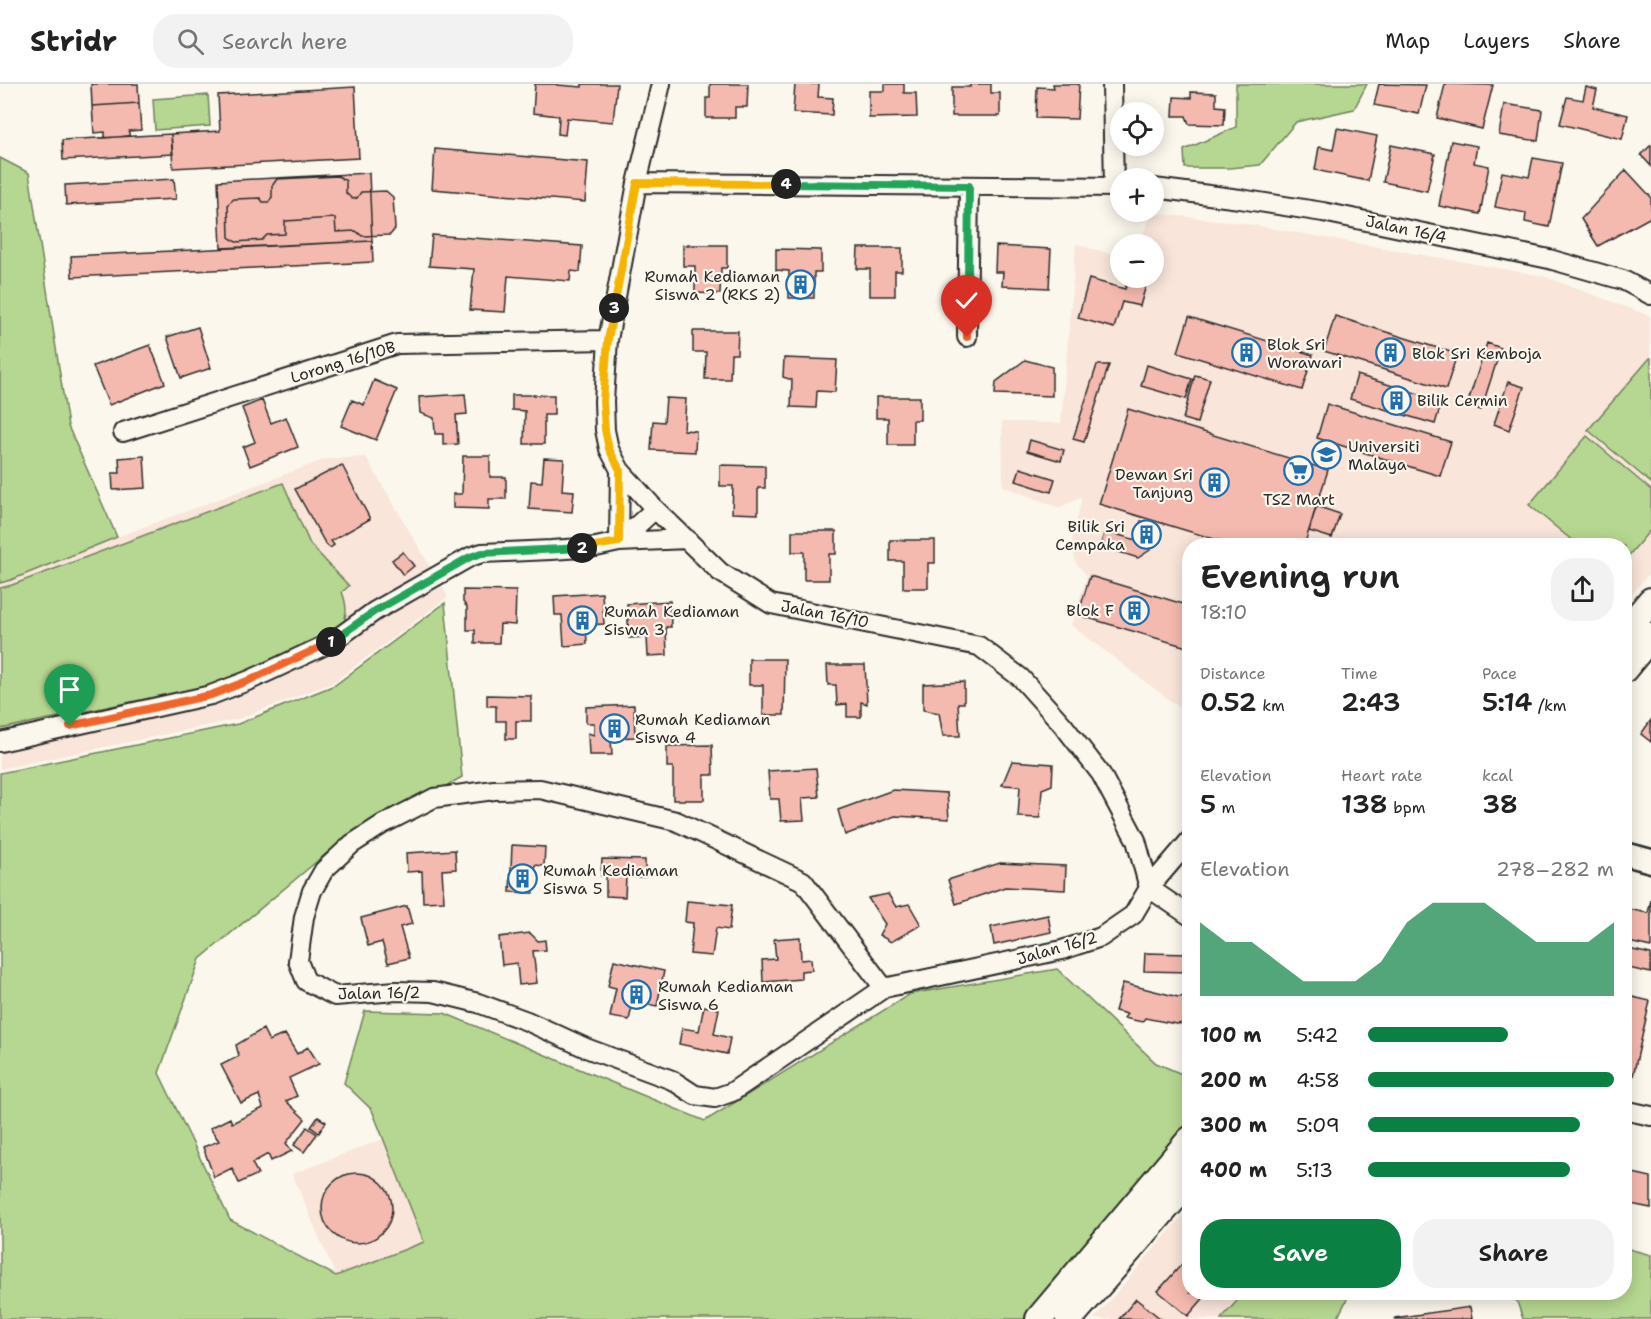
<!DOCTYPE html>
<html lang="en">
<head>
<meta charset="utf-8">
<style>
	:root { --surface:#fff; --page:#f2f2f2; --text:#222; --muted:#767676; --line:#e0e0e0; --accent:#0b8043 }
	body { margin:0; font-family:"Shantell Sans",sans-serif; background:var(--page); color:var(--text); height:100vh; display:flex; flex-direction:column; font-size:22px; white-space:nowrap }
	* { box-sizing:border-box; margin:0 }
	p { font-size:20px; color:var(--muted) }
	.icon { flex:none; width:33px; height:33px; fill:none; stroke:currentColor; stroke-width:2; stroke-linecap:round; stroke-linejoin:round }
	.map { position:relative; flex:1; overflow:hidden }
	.details { position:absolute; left:1182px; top:454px; width:450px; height:762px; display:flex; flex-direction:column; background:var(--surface); border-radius:24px; box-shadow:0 3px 15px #0003 }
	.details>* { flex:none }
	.tools { position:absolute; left:1110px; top:18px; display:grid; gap:12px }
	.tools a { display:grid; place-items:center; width:54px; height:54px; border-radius:50%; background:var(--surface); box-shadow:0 3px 15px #0003; font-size:30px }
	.pin { position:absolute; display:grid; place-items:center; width:51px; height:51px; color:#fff; margin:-62px -26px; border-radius:50% 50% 50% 0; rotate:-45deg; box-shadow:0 0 6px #0007 }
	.pin .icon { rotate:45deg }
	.km { position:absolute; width:30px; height:30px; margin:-15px; border-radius:50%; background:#222; color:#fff; font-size:16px; line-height:30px; text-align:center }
	.round { display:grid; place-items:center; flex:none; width:63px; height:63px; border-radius:24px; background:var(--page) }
	.summary { display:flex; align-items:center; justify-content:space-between; height:102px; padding:0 18px }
	h1 { font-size:33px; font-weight:600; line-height:45px }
	.figures { display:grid; grid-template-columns:repeat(3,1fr); gap:9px; height:102px; padding:6px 18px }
	.figures div { display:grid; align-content:center }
	.figures b { font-size:26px; font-weight:600 }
	.figures small { font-size:16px; font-weight:400 }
	.figures p { font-size:16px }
	.chart { height:168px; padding:12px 18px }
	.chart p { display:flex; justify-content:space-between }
	.chart svg { width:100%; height:108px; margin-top:6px; fill:var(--accent); opacity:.7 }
	.button { display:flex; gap:12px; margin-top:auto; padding:12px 18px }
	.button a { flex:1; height:69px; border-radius:24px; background:var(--accent); color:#fff; font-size:24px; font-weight:600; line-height:69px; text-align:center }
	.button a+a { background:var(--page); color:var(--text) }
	ul { padding:0 18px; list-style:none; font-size:20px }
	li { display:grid; grid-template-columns:96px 72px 1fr; align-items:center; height:45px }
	li i { height:15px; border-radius:8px; background:var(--accent) }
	header { display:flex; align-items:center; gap:36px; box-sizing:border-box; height:84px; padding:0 30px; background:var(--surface); border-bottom:2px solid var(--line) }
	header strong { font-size:28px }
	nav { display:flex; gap:33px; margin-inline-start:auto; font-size:21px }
	.search { width:420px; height:54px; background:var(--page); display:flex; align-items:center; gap:15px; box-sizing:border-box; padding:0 21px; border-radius:24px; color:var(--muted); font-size:22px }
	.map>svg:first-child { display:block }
	.built { fill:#f9e5da }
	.green { fill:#b6d791; stroke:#70815e; stroke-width:1.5 }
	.building { fill:#f5baaf; stroke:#2b2b2b; stroke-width:1.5 }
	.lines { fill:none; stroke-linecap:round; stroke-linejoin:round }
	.minor-casing { stroke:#2b2b2b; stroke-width:22 }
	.tertiary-casing { stroke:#2b2b2b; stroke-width:27 }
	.secondary-casing { stroke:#2b2b2b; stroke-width:30 }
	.minor { stroke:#fbf7ec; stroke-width:18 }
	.tertiary { stroke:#fbf7ec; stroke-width:22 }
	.secondary { stroke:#fbf7ec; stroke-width:26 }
	.split-1-casing { stroke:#fff; stroke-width:12 }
	.split-2-casing { stroke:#fff; stroke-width:12 }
	.split-3-casing { stroke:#fff; stroke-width:12 }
	.split-4-casing { stroke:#fff; stroke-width:12 }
	.split-5-casing { stroke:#fff; stroke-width:12 }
	.split-6-casing { stroke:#fff; stroke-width:12 }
	.split-1 { stroke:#f0652b; stroke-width:8 }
	.split-2 { stroke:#22a559; stroke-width:8 }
	.split-3 { stroke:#f5b400; stroke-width:8 }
	.split-4 { stroke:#f5b400; stroke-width:8 }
	.split-5 { stroke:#22a559; stroke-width:8 }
	.split-6 { stroke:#f0652b; stroke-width:8 }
	.labels { text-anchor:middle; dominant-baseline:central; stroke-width:4.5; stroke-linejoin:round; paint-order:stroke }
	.street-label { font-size:16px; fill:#2b2b2b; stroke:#fbf7ec }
	.poi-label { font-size:16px; fill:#2b2b2b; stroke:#fbf7ec; text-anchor:start }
</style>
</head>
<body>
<header>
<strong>Stridr</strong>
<div class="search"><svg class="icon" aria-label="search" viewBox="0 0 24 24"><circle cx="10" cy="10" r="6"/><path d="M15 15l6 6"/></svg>Search here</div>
<nav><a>Map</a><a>Layers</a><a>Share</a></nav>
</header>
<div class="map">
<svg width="1651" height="1235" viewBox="0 0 1651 1235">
	<rect width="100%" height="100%" fill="#fbf7ec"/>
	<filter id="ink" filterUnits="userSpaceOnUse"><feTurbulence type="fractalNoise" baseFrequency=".0167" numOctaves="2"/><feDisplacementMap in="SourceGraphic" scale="12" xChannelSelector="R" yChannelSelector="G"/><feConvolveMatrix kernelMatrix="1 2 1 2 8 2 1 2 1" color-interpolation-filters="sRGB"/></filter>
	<g filter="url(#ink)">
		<path class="built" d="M1153,129l89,10 301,53 107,40 1,255 -26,32 -1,-57h-434l-1,169 -118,-90 16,-49 -11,-13 -4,-21 10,-46 -23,12 -56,-22 -1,-64 59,1 15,-179 44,13v21h34v-34h-16z
			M366,373l82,140 -116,86 -94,36 -238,50v-237l12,48 105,-43 209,-78z
			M383,1055l41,103 -88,34 -44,-102z
			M1189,1124l1,85h54l-23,26h-127z"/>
		<path class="green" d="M1236,0h131l-13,25 -58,13 -36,43 -31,3h-44l-1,-18 52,-23z
			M208,11l2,31 -55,4 -2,-31z
			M0,74l29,15 39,253 49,111 -106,43 -11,3z
			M1650,274h1v125l-63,-53z
			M1587,352l64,54v39l-26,31 -1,-14h-45l-50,-41z
			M283,399l27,61 39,42 -7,6c5,13 5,21 1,34l-110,55 -233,48v-141l12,-3z
			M445,519l17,174 -134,75 -128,107 -41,114 71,147 106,56 88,-34 -52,-132 -28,-27 21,-72 79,2 261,108 205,-127 147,-25 99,94 33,14v44l-165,198h-1024v-546l238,-49 97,-39z
			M1625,1164l26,7v64h-128l-9,-26h110z
			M1244,1209h106l-13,26h-116z"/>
		<path class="building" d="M91,0h47l1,19 -47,3z
			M535,0h22v1l25,2v-3h35l-4,38 -46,-4 -2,17 -7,-1 1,-18 -26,-3z
			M710,0h38l-1,23h-12v11h-29v-20h4z
			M795,0h24l-1,13 15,1 -1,17 -39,-2z
			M885,0h19v9h12l1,24 -48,1v-27h16z
			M970,0h21v9h9v23h-48v-29h18z
			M1053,0h26l-2,35 -41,-1 1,-31 17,1z
			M1379,0l47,1 -7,29 -45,-9z
			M1445,0l48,1 -11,44 -45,-11z
			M355,3l4,71 -186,10 -2,-34 49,-3 -2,-36z
			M1586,3l11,3 -4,17 35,8 -6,24 -62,-15 7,-27 16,3z
			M1191,8l25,1v13l9,1 -1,18 -35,-1 -3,-8h-13l1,-19 17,1z
			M139,19l2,27 -12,1v5l-24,2v-6l-11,1 -2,-27z
			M1504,20l38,6 -4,31 -39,-6z
			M1337,44l40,8 -9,45 -53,-11 4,-23 14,3z
			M171,50l2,20 -110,6 -1,-20z
			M1451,57l26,5 -3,17 15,3 -9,48 -41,-8z
			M1391,61l44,9 -8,37 -44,-9z
			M1651,61v21l-10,-11z
			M435,65l153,13 -3,40 -153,-13z
			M1533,74l29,5 -13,64 -24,-5 1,-9 -31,-6 7,-35 27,5z
			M1626,86l25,27v20l-53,29 -17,-27z
			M369,89l3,68 -151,7 -3,-67z
			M338,92l8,5v12l6,6 5,-1 4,-6 25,-1 7,6 2,32 -5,6 -28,1 -6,-5 -20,1 -1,-14 -50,3v13l-18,1 -5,5 -26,2 -7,-5 -1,-33 6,-5 26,-1 3,4h6l3,-5v-11l5,-7z
			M174,95l2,20 -110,6 -1,-20z
			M432,151l150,11 -2,26 -9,-1 -1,10 -62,-5 -3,36 -35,-2 4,-41 -45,-3z
			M372,157l1,21 -301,15 -1,-21z
			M683,161h44v23h-6l-1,26 -25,-1v-27h-12z
			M996,162l55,3 -2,39 -47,-2 1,-14h-8z
			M858,164h44v23h-7v25h-25v-27h-13z
			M776,165l45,1v22h-7v26h-25v-27l-13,-1z
			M1089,195l36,10 3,-9 18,5 -6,21 -18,-4 -8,26 -36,-10z
			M1335,232l122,38 -11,35 -122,-38z
			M1189,233l124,38 -11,35 -124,-38z
			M198,243l13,41 -30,10 -14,-41z
			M693,247h45l-1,23h-6l-1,25h-25l1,-27h-13z
			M1487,259l14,5 -20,62 -14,-5z
			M150,261l15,38 -56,22 -16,-39z
			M784,274l53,2 -2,32 -18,-1 -1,17 -25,-1 1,-27 -9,-3z
			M1025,276l27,7v29l-57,-2 1,-12z
			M1097,281h12l-25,77 -11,-3z
			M1147,281l45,14 -6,20 -45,-13z
			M1195,291l15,4 -13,44 -14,-4z
			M1357,291l85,26 -7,23 -85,-25z
			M374,296l23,10 -21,50 -35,-14 11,-26 12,5z
			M1508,298l16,5 -15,43 -15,-6z
			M465,310l2,20 -11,1 2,29 -15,1v-11h-8l-1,-16 -14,-5 -1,-16z
			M512,311h42v20h-10v29h-20l1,-33 -13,-1z
			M876,313h44v23h-7v25h-25v-27h-12z
			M666,314l20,1 -2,31 12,1 -1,21 -44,-2 2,-29 11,1z
			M262,316l9,23 15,-6 12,30 -48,19 -7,-19 12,-5 -13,-34z
			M1327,320l124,38 -11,34 -123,-38z
			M1128,325l200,61 -24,76h-67l-138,-42z
			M1030,356l34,10 -3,11 -34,-10z
			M144,372l2,32 -33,2 -1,-17h8l-1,-15z
			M463,372h27v21h16v22h-17v10l-36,-1v-14h9z
			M544,374l20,1 -2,31 12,1 -2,21 -43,-3 2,-28 11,1z
			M342,381l28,54 -39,22 3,4 -4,3 -5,-5 -30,-54z
			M720,381l45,1v22h-7v26l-26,-1 1,-27h-13z
			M1020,384l35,11 -4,13 -35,-11z
			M1316,422l24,8 -8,24 -23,-7z
			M1141,437l16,5 -7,24 -12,8 -38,-12 5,-15 31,9z
			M792,447h44v23h-7v26h-25v-28h-12z
			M890,456h45v23h-7v25h-25v-27h-13z
			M403,468l11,14 -11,9 -11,-15z
			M1090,492l100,30v42l-112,-33z
			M463,506l53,1 -1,34 -15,-1 -1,19h-24v-13h-8v-23l-4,-5z
			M602,509l2,31 -18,1 1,19 -23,2 -2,-31h-7l-1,-19z
			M670,517l1,26h-5l1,28 -19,1 -1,-19 -18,1 -2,-34z
			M749,575h36l-1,56h-21v-30h-14z
			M827,581h38l2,39 -6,-2v15h-14v-13l-10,1 -1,-20h-8z
			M964,598v21h-6l2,33h-17l-4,-23 -16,-3v-26z
			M487,611l44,1v25h-15v18h-10v-18h-10v-15h-9z
			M634,621l1,32 -24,1 1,17h-23l-1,-22 6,2v-12h-8v-16z
			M1651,636v22l-10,-8z
			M712,661l1,30h-9v25h-31v-33h-6v-21z
			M1012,677l41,3 -1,21 -10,4 -2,29 -22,-1 2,-31 -18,-1z
			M816,684l3,29 -17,1 2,22 -23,1 -2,-22h-9l-2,-28z
			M893,706l54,3 2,26 -54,-3 -50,19 -7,-25z
			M512,761l33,2 -1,19 -9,-1 -2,28 -23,-1z
			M455,766l1,19 -14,1 2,31 -21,1 -1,-31 -15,1 -1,-19z
			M602,775l43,1v17h-19l-1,20 -19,-1v-20h-5z
			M1000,779l66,3 -1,24 -60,-3 -49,17 -8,-24z
			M888,810l8,13 13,-3 12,21 -30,17 -12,-7 6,-11 -17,-26z
			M1651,816v47l-27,-6v-33l24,5z
			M687,817l45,4 -3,25 -13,-2 -4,28 -22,-2 3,-31 -8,-1z
			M407,822l5,18 -12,3 9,31 -21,5 -6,-21 -14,4 -7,-28z
			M1048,831l3,17 -57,13 -3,-18z
			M530,849l8,8 7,-1 1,10 -13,1 4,32 -18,2 -2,-22 -15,2 -3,-28z
			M800,853l1,23 10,-1 1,11 -11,1v8l-38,3 -1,-22 14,-1 -2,-20z
			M1624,864l27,6v19l-27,-6z
			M1145,869l45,1v18l-46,-1z
			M614,876l50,11 -7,35 -16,-3 -1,6 -8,-2 -3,13 -19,-3 6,-29 -8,-2z
			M1123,899l55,14 12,-1v27l-14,1 -31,-6 -3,4 -18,-4 3,-4 -12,-3z
			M1624,911l26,6 -17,75 -9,-2z
			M704,922l15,3 -5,25 16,4 -3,16 -48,-10 3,-16 17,3z
			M263,945l6,12 16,-7 12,20 11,-7 11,17 -30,14 8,18 -11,5 19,18 -19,24 6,8 -21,10 -3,-7 -16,9 6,11 -19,9 -7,-15 -18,9 -11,-30 16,-6 -9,-13 20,-10 2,5 31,-15 -4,-13 -18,8 -20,-38 18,-9 -3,-11z
			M318,1033l8,5 -7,11 -8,-6z
			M307,1043l10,7 -13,18 -10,-7z
			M1624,1087l27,6v31l-25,-5 -2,6z
			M322 1124a35 35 0 1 1 70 0a35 35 0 1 1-70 0Z
			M1190,1171v38h18l-20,23 -30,-25z
			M1136,1215l25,20h-42z
			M1470,1223l2,12h-77v-1z"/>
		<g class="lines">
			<defs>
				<path id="minor" d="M661,0l-24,99 -29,157 -4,61 1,29 4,19 11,21 35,39 65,63 51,32 208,42 42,32 42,47 38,49 35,66 13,48 41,28
					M1112,0l2,103
					M637,99l483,4
					M1154,104l86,11 83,13 226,47 74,21 28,15
					M967,253l2,-151
					M123,348l274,-88 211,-4
					M619,458l1,-72
					M619,458l36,-33
					M0,658l211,-47 39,-15 82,-38 43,-31 95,-54 12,-4 69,-3 45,-3 23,-5 68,-3
					M540,705l136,32 127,60 81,107 -152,104 -17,6 -20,-3 -23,-15 -86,-32 -59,-27 -49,-18 -45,-11 -37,-1 -61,5 -29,-15 -8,-20 6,-44 8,-26 12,-21 28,-26 31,-20 51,-26 60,-8z
					M884,904l178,-38 39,-13 32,-22 16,-27 41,-48
					M1624,1026l27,6"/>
				<path id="tertiary" d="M1624,769l5,2 22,6"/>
				<path id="secondary" d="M1624,549l27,-32
					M1624,585l27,-33
					M1039,1235l151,-179
					M1069,1235l121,-139"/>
			</defs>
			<use href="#minor" class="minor-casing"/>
			<use href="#tertiary" class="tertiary-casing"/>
			<use href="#secondary" class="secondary-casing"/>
			<use href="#minor" class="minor"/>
			<use href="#tertiary" class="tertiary"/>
			<use href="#secondary" class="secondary"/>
		</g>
	</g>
	<g class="lines" filter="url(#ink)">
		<defs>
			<path id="split-1" d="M70,642l141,-31 39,-15 81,-38"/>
			<path id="split-2" d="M331,558l44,-31 95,-54 12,-4 100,-5"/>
			<path id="split-3" d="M582,464l37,-6 1,-72 -11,-21 -4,-19 -2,-29 5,-61 6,-32"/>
			<path id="split-4" d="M614,224l23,-125 149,1"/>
			<path id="split-5" d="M786,100l183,2 -1,92"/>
			<path id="split-6" d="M967,253l1,-59"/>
		</defs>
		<use href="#split-1" class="split-1-casing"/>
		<use href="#split-2" class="split-2-casing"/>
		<use href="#split-3" class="split-3-casing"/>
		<use href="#split-4" class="split-4-casing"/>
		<use href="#split-5" class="split-5-casing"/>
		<use href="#split-6" class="split-6-casing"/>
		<use href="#split-1" class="split-1"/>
		<use href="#split-2" class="split-2"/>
		<use href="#split-3" class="split-3"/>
		<use href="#split-4" class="split-4"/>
		<use href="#split-5" class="split-5"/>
		<use href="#split-6" class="split-6"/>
	</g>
	<defs>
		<symbol id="building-ring" viewBox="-11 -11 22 22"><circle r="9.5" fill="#fbf7ec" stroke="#1f6fb2" stroke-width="1.5"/><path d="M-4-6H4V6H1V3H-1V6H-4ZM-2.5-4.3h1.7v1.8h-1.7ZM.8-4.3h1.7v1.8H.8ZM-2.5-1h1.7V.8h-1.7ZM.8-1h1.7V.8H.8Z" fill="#1f6fb2"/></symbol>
		<symbol id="university-ring" viewBox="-11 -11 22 22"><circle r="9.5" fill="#fbf7ec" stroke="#1f6fb2" stroke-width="1.5"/><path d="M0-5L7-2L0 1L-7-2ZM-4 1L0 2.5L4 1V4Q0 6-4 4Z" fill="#1f6fb2"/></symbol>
		<symbol id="supermarket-ring" viewBox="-11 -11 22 22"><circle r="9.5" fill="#fbf7ec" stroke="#1f6fb2" stroke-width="1.5"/><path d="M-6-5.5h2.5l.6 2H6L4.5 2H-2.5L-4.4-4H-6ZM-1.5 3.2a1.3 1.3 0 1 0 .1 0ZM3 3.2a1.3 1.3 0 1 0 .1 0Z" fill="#1f6fb2"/></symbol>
	</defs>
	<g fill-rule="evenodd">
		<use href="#building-ring" x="784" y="184" width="33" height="33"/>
		<use href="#building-ring" x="1230" y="252" width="33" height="33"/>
		<use href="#building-ring" x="1374" y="252" width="33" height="33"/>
		<use href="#building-ring" x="1380" y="300" width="33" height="33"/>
		<use href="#university-ring" x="1310" y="354" width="33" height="33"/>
		<use href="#supermarket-ring" x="1282" y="370" width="33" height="33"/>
		<use href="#building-ring" x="1198" y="382" width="33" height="33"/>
		<use href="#building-ring" x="1130" y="434" width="33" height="33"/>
		<use href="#building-ring" x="1118" y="510" width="33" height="33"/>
		<use href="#building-ring" x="566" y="520" width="33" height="33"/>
		<use href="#building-ring" x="598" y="628" width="33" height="33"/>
		<use href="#building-ring" x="506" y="778" width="33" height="33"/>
		<use href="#building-ring" x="620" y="894" width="33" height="33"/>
	</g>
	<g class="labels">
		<g class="street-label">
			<text transform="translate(1406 145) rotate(12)">Jalan 16/4</text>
			<text transform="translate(343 278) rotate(-17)">Lorong 16/10B</text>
			<text transform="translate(825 530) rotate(11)">Jalan 16/10</text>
			<text transform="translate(1057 864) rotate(-16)">Jalan 16/2</text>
			<text transform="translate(379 909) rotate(-1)">Jalan 16/2</text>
		</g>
		<g class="poi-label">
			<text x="780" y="192" text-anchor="end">Rumah Kediaman<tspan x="780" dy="18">Siswa 2 (RKS 2)</tspan></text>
			<text x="1267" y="260">Blok Sri<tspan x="1267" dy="18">Worawari</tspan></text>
			<text x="1412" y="269">Blok Sri Kemboja</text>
			<text x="1417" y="316">Bilik Cermin</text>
			<text x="1348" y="362">Universiti<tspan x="1348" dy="18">Malaya</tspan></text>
			<text x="1193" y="390" text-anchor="end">Dewan Sri<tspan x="1193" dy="18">Tanjung</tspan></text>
			<text x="1299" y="415" text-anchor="middle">TSZ Mart</text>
			<text x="1125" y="442" text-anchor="end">Bilik Sri<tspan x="1125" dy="18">Cempaka</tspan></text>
			<text x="1114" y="526" text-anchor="end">Blok F</text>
			<text x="604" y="527">Rumah Kediaman<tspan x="604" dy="18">Siswa 3</tspan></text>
			<text x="635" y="635">Rumah Kediaman<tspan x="635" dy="18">Siswa 4</tspan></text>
			<text x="543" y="786">Rumah Kediaman<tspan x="543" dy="18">Siswa 5</tspan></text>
			<text x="658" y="902">Rumah Kediaman<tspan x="658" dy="18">Siswa 6</tspan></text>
		</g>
	</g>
</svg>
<div class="tools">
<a><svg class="icon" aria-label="locate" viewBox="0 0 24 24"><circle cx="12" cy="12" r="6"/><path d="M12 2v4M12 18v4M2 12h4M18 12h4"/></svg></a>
<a>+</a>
<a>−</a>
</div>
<div class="pin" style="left:70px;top:642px;background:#1e9e55"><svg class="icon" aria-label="arrive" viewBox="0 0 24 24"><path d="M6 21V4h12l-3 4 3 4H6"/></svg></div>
<div class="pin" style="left:967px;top:253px;background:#d93025"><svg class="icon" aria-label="check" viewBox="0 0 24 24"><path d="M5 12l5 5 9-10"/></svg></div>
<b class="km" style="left:331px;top:558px">1</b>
<b class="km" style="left:582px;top:464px">2</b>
<b class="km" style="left:614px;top:224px">3</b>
<b class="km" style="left:786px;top:100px">4</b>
<section class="details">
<div class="summary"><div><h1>Evening run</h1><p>18:10</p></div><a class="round"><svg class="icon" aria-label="share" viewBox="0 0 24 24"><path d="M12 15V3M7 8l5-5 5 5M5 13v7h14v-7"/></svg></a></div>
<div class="figures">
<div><p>Distance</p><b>0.52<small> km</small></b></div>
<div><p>Time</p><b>2:43</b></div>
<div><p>Pace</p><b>5:14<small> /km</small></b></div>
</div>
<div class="figures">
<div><p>Elevation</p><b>5<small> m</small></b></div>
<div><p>Heart rate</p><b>138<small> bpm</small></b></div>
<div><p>kcal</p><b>38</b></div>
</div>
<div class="chart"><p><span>Elevation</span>278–282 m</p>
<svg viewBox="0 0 160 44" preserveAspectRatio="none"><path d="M0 44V14L10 22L20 22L30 30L40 38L50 38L60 38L70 30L80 14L90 6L100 6L110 6L120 14L130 22L140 22L150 22L160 14V44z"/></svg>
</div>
<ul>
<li><b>100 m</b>5:42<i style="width:57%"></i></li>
<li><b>200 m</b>4:58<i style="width:100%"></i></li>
<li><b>300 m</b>5:09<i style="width:86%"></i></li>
<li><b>400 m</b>5:13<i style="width:82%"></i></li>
</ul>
<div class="button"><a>Save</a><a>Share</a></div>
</section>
</div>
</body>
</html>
